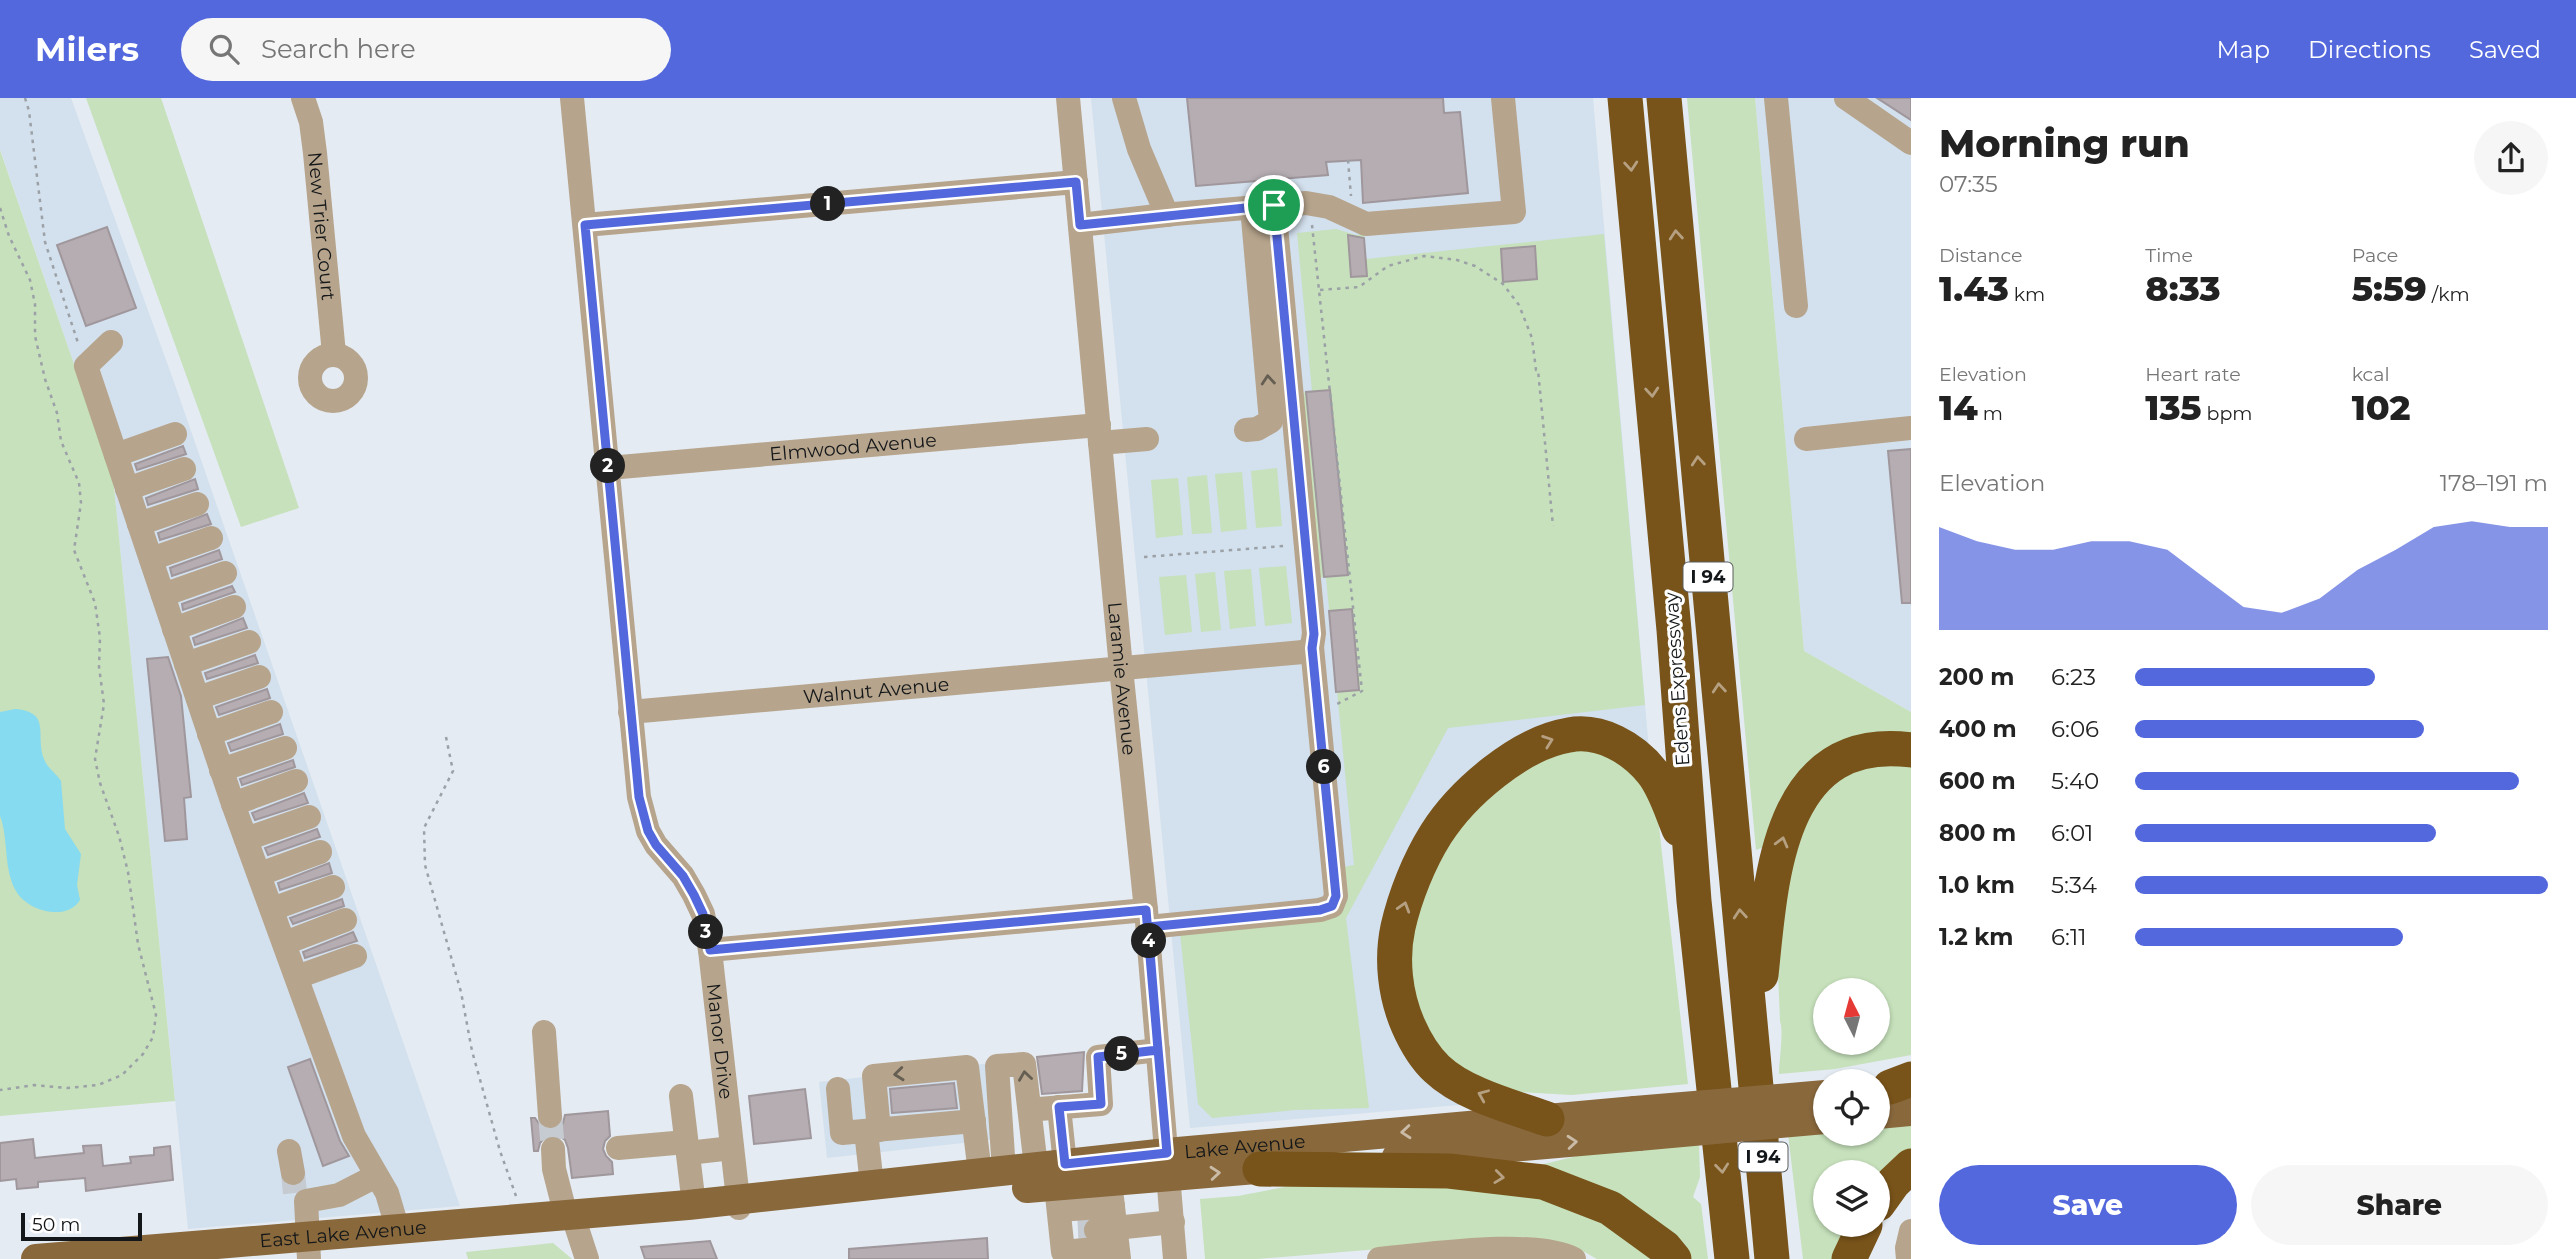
<!DOCTYPE html>
<html lang="en">
<head>
<meta charset="utf-8">
<style>
	:root { --surface:#fff; --page:#f6f6f6; --text:#222; --muted:#767676; --accent:#5368dd }
	body { margin:0; font-family:Montserrat,sans-serif; background:var(--page); color:var(--text); height:100vh; display:flex; flex-direction:column; font-size:26px; white-space:nowrap }
	* { box-sizing:border-box; margin:0 }
	p { font-size:23px; color:var(--muted) }
	.icon { flex:none; width:38px; height:38px; fill:none; stroke:currentColor; stroke-width:2; stroke-linecap:round; stroke-linejoin:round }
	.map { position:relative; flex:1; overflow:hidden }
	.sheet { display:flex; flex-direction:column; background:var(--surface); width:665px }
	.sheet>* { flex:none }
	.needle { width:46px; rotate:354deg }
	.fabs { position:absolute; left:1813px; top:880px; display:grid; gap:14px }
	.fabs a { display:grid; place-items:center; width:77px; height:77px; border-radius:50%; background:var(--surface); box-shadow:0 2px 5px #0004; font-size:35px }
	.scale { position:absolute; left:21px; bottom:18px; width:121px; box-sizing:border-box; padding-left:7px; border:4px solid #141719; border-top:0; font-size:19px; line-height:24px; white-space:nowrap; color:#141719; -webkit-text-stroke:5px #fff; paint-order:stroke }
	.pin { position:absolute; display:grid; place-items:center; width:60px; height:60px; color:#fff; margin:-30px; border:4px solid #fff; border-radius:50%; box-shadow:0 2px 7px #0007 }
	.km { position:absolute; width:35px; height:35px; margin:-18px; border-radius:50%; background:#222; color:#fff; font-size:19px; line-height:35px; text-align:center }
	.round { display:grid; place-items:center; flex:none; width:74px; height:74px; border-radius:37px; background:var(--page) }
	.headline { display:flex; align-items:center; justify-content:space-between; height:119px; padding:0 28px }
	h1 { font-size:38px; font-weight:800; line-height:52px }
	.stats { display:grid; grid-template-columns:repeat(3,1fr); gap:10px; height:119px; padding:7px 28px }
	.stats div { display:grid; align-content:center }
	.stats b { font-size:35px; font-weight:800 }
	.stats small { font-size:19px; font-weight:400 }
	.stats p { font-size:19px }
	.chart { height:196px; padding:14px 28px }
	.chart p { display:flex; justify-content:space-between }
	.chart svg { width:100%; height:126px; margin-top:7px; fill:var(--accent); opacity:.7 }
	.action { display:flex; gap:14px; margin-top:auto; padding:14px 28px }
	.action a { flex:1; height:80px; border-radius:42px; background:var(--accent); color:#fff; font-size:28px; font-weight:800; line-height:80px; text-align:center }
	.action a+a { background:var(--page); color:var(--text) }
	ul { padding:0 28px; list-style:none; font-size:23px }
	li { display:grid; grid-template-columns:112px 84px 1fr; align-items:center; height:52px }
	li i { height:18px; border-radius:9px; background:var(--accent) }
	header { display:flex; align-items:center; gap:42px; box-sizing:border-box; height:98px; padding:0 35px; background:var(--accent); color:#fff }
	header strong { font-size:33px }
	nav { display:flex; gap:38px; margin-inline-start:auto; font-size:24px }
	.search { width:490px; height:63px; background:var(--page); display:flex; align-items:center; gap:18px; box-sizing:border-box; padding:0 24px; border-radius:38px; color:var(--muted); font-size:26px }
	main { display:flex; flex:1; min-height:0 }
	.map>svg:first-child { display:block }
	.built { fill:#d3e0ed }
	.green { fill:#c6e1bb; fill-rule:evenodd }
	.water { fill:#87dbf0 }
	.building { fill:#b5adb2; stroke:#9f979c; stroke-width:2 }
	.lines { fill:none; stroke-linecap:round; stroke-linejoin:round }
	.minor-tunnel { stroke:#c5cbd1; stroke-width:24; stroke-dasharray:24 12; stroke-linecap:butt }
	.path { stroke:#9ba1a6; stroke-width:2.5; stroke-dasharray:3.5 5; stroke-linecap:butt }
	.minor { stroke:#b6a48c; stroke-width:24 }
	.major { stroke:#89683c; stroke-width:30 }
	.highway { stroke:#78531a; stroke-width:35 }
	.major-bridge { stroke:#89683c; stroke-width:30 }
	.oneway { stroke:#b5a081 }
	.oneway2 { stroke:#655e52 }
	.oneway3 { stroke:#cabba7 }
	.route-casing { stroke:#fff; stroke-width:14 }
	.route { stroke:#5368dd; stroke-width:9 }
	.labels { text-anchor:middle; dominant-baseline:central; stroke-width:6; stroke-linejoin:round; paint-order:stroke }
	.shield { fill:#fff; stroke:#5a5d5e; stroke-width:2 }
	.shield-label { font-size:18px; font-weight:bold; fill:#141719 }
	.street-label { font-size:19px; fill:#141719; stroke:#fff }
</style>
</head>
<body>
<header>
<strong>Milers</strong>
<div class="search"><svg class="icon" aria-label="search" viewBox="0 0 24 24"><circle cx="10" cy="10" r="6"/><path d="M15 15l6 6"/></svg>Search here</div>
<nav><a>Map</a><a>Directions</a><a>Saved</a></nav>
</header>
<main>
<div class="map">
<svg width="1911" height="1161" viewBox="0 0 1911 1161">
	<rect width="100%" height="100%" fill="#e4ebf2"/>
	<path class="built" d="M0,0h71l103,284 286,824 -272,23 -75,-752 -113,-328z
		M1091,0h502l56,652 -178,354 -281,24z
		M1755,0h156v614l-107,-61z
		M991,965l8,76 -172,19 -8,-76z"/>
	<path class="green" d="M86,0h75l138,410 -58,19z
		M1687,0h68l49,553 107,61v23l-38,-1 -104,111 -13,5z
		M0,52l113,327 62,624 -175,15z
		M1336,131l20,6 8,-1 2,25 238,-25 41,471 -197,23 -102,190 23,190 -74,2 -83,8 -14,-14 -18,-171 155,-16 8,-50 11,-2 -28,-287 -6,-1 -18,-184 10,-2 -15,-158z
		M1277,370l5,58 -26,2 -5,-57z
		M1242,374l5,57 -26,3 -6,-58z
		M1207,377l5,58 -20,1 -5,-57z
		M1178,380l5,57 -27,3 -5,-58z
		M1286,468l6,57 -27,3 -6,-58z
		M1251,471l5,57 -26,3 -6,-58z
		M1215,474l6,58 -20,2 -6,-58z
		M1186,477l6,57 -27,3 -6,-58z
		M1592,651l41,19 25,50 30,266 -116,11 -54,-3 -52,-17 -40,-43 -13,-30 -2,-62 19,-69 49,-70 70,-49z
		M1911,662v295l-76,14 -56,5c0,-14 5,-43 1,-53l-2,-49 4,-66 24,-95 48,-44zM1825,892h53v53h-53z
		M1911,1025v29l-33,34v-14h-53v53h28l-16,34h-34l-15,-125 37,-3v3h53v-8z
		M1699,1046l1,33 -7,20 8,7 7,55h-25l-159,-90 65,-16z
		M1479,1086l104,25 72,50h-58l-18,-10 -28,-9 -27,-3 -267,22h-52l-5,-60 38,-3 57,-11z
		M553,1145l19,16h-104l-2,-7z"/>
	<path class="water" d="M15,611c37,3 20,26 29,50 3,9 12,14 17,22l4,48 16,25 -4,31 3,15c-13,22 -53,11 -64,-9 -13,-23 -7,-51 -16,-75v-104z"/>
	<path class="building" d="M1187,0h256l1,15 16,-1 8,81 -105,10 -2,-43 -35,2 2,13 -132,11z
		M1877,0h34v22z
		M107,129l29,81 -50,18 -29,-81z
		M1348,137l16,3 3,38 -16,1z
		M1535,148l2,33 -34,3 -2,-33z
		M1330,292l18,185 -24,2 -18,-185z
		M183,348l3,8 -49,16 -2,-6z
		M1911,351v154h-9l-14,-152z
		M195,381l3,10 -50,16 -2,-7z
		M207,416l4,10 -51,16 -2,-7z
		M219,452l3,9 -50,17 -2,-8z
		M232,488l3,6 -52,18 -1,-6z
		M1352,511l7,81 -23,2 -7,-81z
		M243,520l4,10 -52,17 -2,-7z
		M255,557l3,8 -51,16 -2,-6z
		M168,559l13,39 10,101 -7,1 3,41 -22,2 -18,-182z
		M267,591l3,9 -51,17 -3,-8z
		M280,626l3,10 -52,17 -3,-8z
		M293,662l2,7 -53,18 -2,-6z
		M304,695l4,10 -53,17 -3,-7z
		M317,731l3,8 -52,18 -3,-7z
		M329,765l3,10 -52,17 -2,-7z
		M342,801l2,7 -51,18 -3,-6z
		M353,834l4,9 -52,17 -2,-6z
		M1084,954l-2,39 -40,3 -5,-37z
		M310,961l30,82 9,15 -26,10 -35,-99z
		M954,985l3,25 -65,5 -2,-24z
		M805,991l6,49 -57,6 -5,-48z
		M608,1013l2,25 -5,5 -2,8 3,7 6,6 1,12 -41,4 -4,-30 -3,-8 -6,-4h-13l-6,7 -2,8h-4l-3,-33h4l8,11 9,2 11,-8 2,-8z
		M33,1041l2,19 49,-5 -1,-7 18,-1 2,21 28,-3 -1,-6 24,-2v-7l16,-2 3,34 -87,11 -1,-13 -47,4v5l-21,2 -1,-10 -16,2v-38z
		M987,1140l1,21h-139v-10z
		M710,1143l7,18h-72l-4,-12z"/>
	<g class="lines">
		<path class="minor-tunnel" d="M550,1018l3,33
			M293,1075l2,20
			M1078,1133l18,-1"/>
		<path class="path" d="M25,0l4,13 16,131 34,104
			M1348,62l3,36
			M0,110l9,28 21,44 5,24v32l10,43 12,34 4,28 18,42 2,20 -7,47 21,53 5,35 -1,29 5,37 -9,55 5,24 19,53 9,36 10,72 18,71 -3,22 -10,17 -21,21 -24,10 -31,3 -33,-3 -34,5
			M1312,127l50,466 -25,13
			M1320,192l39,-3 29,-21 36,-10 33,4 18,6 28,18 16,21 13,33 4,32h2l15,156
			M1144,459l140,-11
			M446,639l7,34 -29,57 1,37 36,127 11,59 28,100 16,45"/>
		<g class="minor">
			<path id="s1" d="M303,0l8,24 4,31 19,201"/>
			<path id="s2" d="M572,0l67,699 9,34 8,14 27,31 11,19 9,19 7,36 29,258"/>
			<path id="s3" d="M1068,0l53,570 25,242 29,349"/>
			<path d="M1124,0l15,51 28,66"/>
			<path d="M1776,0l20,208"/>
			<path d="M1846,0l65,45"/>
			<path d="M585,127l491,-43"/>
			<path d="M1080,127l94,-11 132,-11 23,4 37,17 148,-12 -11,-114"/>
			<path d="M111,244l-25,24 147,438 121,332 33,57 11,37"/>
			<circle cx="333" cy="280" r="23"/>
			<path d="M1246,332l11,-1 14,-8 -19,-214"/>
			<path d="M1806,341l105,-11"/>
			<path d="M1100,345l47,-4"/>
			<path d="M116,357l59,-21"/>
			<path id="s4" d="M609,370l490,-43"/>
			<path d="M127,391l57,-20"/>
			<path d="M139,426l58,-20"/>
			<path d="M151,461l60,-21"/>
			<path d="M163,497l62,-22"/>
			<path d="M174,531l60,-22"/>
			<path d="M186,566l63,-22"/>
			<path d="M198,600l61,-21"/>
			<path id="s5" d="M630,614l673,-60 9,-5 2,-14 -40,-428"/>
			<path d="M209,636l62,-22"/>
			<path d="M221,672l64,-22"/>
			<path d="M233,706l63,-23"/>
			<path d="M246,741l63,-22"/>
			<path d="M260,776l60,-22"/>
			<path d="M272,811l61,-22"/>
			<path d="M1148,829l172,-17 12,-4 4,-10 -24,-249"/>
			<path d="M285,845l60,-23"/>
			<path d="M710,852l436,-40"/>
			<path d="M297,879l58,-21"/>
			<path d="M544,934l6,84"/>
			<path d="M838,991l4,44 132,-12"/>
			<path d="M681,998l13,109"/>
			<path d="M1059,1009l6,57"/>
			<path d="M1039,1011l62,-5 -3,-47 60,-7"/>
			<path d="M879,1032l-5,-54 93,-9 13,106"/>
			<path d="M866,1033l6,54"/>
			<path d="M618,1050l68,-6"/>
			<path d="M553,1051l1,20 12,47"/>
			<path d="M289,1053l4,22"/>
			<path d="M688,1055l44,-5"/>
			<path d="M1004,1073l-7,-105 27,-2 12,103"/>
			<path d="M1110,1083l9,78"/>
			<path d="M1056,1088l7,66 54,-5"/>
			<path d="M1059,1112l54,-4"/>
			<path d="M573,1118l14,43"/>
			<path d="M1096,1132l77,-8"/>
			<path d="M309,1161l-3,-58 33,-6 37,-19"/>
			<path d="M1379,1161c47,-4 155,-21 195,0"/>
			<path d="M1908,1161l-1,-11 4,-17"/>
		</g>
		<g class="major">
			<path d="M1878,1016l33,-3"/>
			<path d="M1397,1059l241,-21"/>
			<path d="M1027,1090l254,-21"/>
			<path id="s6" d="M36,1161l652,-54 479,-52 468,-42"/>
		</g>
		<path class="highway" d="M1625,0l49,532 20,271 38,358
			M1664,0l108,1161
			M1761,877c10,-95 16,-242 150,-225
			M1890,989l21,-8
			M1547,1021c-34,-12 -84,-25 -110,-50 -13,-12 -22,-28 -29,-44 -13,-30 -17,-66 -10,-98 7,-31 21,-66 38,-93 26,-41 84,-91 133,-99 31,-6 64,13 83,37 13,16 19,38 27,57
			M1260,1071l189,2 94,11 67,26 55,40 9,11
			M1878,1106l15,-21 18,-17
			M1849,1161l16,-34"/>
		<path class="major-bridge" d="M1635,1013l190,-16
			M1638,1038l187,-17"/>
	</g>
	<defs><path id="oneway-chevron" d="M-2-3.5L2.5 0L-2 3.5" fill="none" stroke-width="1.6" stroke-linecap="round" stroke-linejoin="round" transform="scale(1.75)"/></defs>
	<g class="oneway">
		<use href="#oneway-chevron" transform="translate(1631 68) rotate(85)"/>
		<use href="#oneway-chevron" transform="translate(1676 137) rotate(-95)"/>
		<use href="#oneway-chevron" transform="translate(1652 294) rotate(85)"/>
		<use href="#oneway-chevron" transform="translate(1698 363) rotate(-95)"/>
		<use href="#oneway-chevron" transform="translate(1719 590) rotate(-95)"/>
		<use href="#oneway-chevron" transform="translate(1548 643) rotate(-20)"/>
		<use href="#oneway-chevron" transform="translate(1782 744) rotate(-75)"/>
		<use href="#oneway-chevron" transform="translate(1404 809) rotate(-73)"/>
		<use href="#oneway-chevron" transform="translate(1740 816) rotate(-95)"/>
		<use href="#oneway-chevron" transform="translate(1483 997) rotate(-157)"/>
		<use href="#oneway-chevron" transform="translate(1722 1070) rotate(84)"/>
		<use href="#oneway-chevron" transform="translate(1499 1079) rotate(7)"/>
	</g>
	<g class="oneway2">
		<use href="#oneway-chevron" transform="translate(1268 282) rotate(-95)"/>
		<use href="#oneway-chevron" transform="translate(899 976) rotate(174)"/>
		<use href="#oneway-chevron" transform="translate(1025 978) rotate(-98)"/>
	</g>
	<g class="oneway3">
		<use href="#oneway-chevron" transform="translate(1406 1034) rotate(175)"/>
		<use href="#oneway-chevron" transform="translate(1572 1044) rotate(-5)"/>
		<use href="#oneway-chevron" transform="translate(1215 1075) rotate(-5)"/>
	</g>
	<g class="lines">
		<defs>
			<path id="route" d="M1274,107l-194,20 -4,-43 -491,43 54,572 9,34 8,14 27,31 11,19 9,19 7,36 436,-40c7,81 14,162 21,243l-102,11 -6,-57 42,-3 -3,-47 60,-7 -10,-123 172,-17 12,-4 4,-10 -24,-248 2,-14 -40,-429"/>
		</defs>
		<use href="#route" class="route-casing"/>
		<use href="#route" class="route"/>
	</g>
	<g class="labels">
		<g class="shield">
			<rect x="1683.5" y="464.5" width="49" height="29" rx="5"/>
			<rect x="1738.5" y="1044.5" width="49" height="29" rx="5"/>
		</g>
		<g class="shield-label">
			<text x="1708" y="479">I 94</text>
			<text x="1763" y="1059">I 94</text>
		</g>
		<g class="street-label">
			<text stroke="none"><textPath href="#s1" startOffset="130">New Trier Court</textPath></text>
			<text stroke="none"><textPath href="#s4" startOffset="245">Elmwood Avenue</textPath></text>
			<text stroke="none"><textPath href="#s3" startOffset="583">Laramie Avenue</textPath></text>
			<text transform="translate(1677 581) rotate(-94)">Edens Expressway</text>
			<text stroke="none"><textPath href="#s5" startOffset="247">Walnut Avenue</textPath></text>
			<text stroke="none"><textPath href="#s2" startOffset="966">Manor Drive</textPath></text>
			<text stroke="none"><textPath href="#s6" startOffset="1214">Lake Avenue</textPath></text>
			<text stroke="none"><textPath href="#s6" startOffset="308">East Lake Avenue</textPath></text>
		</g>
	</g>
</svg>
<div class="fabs">
<a><svg class="needle" viewBox="-14 -14 28 28"><path d="M0-13l5 13h-10z" fill="#e53935"/><path d="M0 13l5-13h-10z" fill="#767676"/></svg></a>
<a><svg class="icon" aria-label="locate" viewBox="0 0 24 24"><circle cx="12" cy="12" r="6"/><path d="M12 2v4M12 18v4M2 12h4M18 12h4"/></svg></a>
<a><svg class="icon" aria-label="layers" viewBox="0 0 24 24"><path d="M12 4l9 5-9 5-9-5zM3 14l9 5 9-5"/></svg></a>
</div>
<div class="scale">50 m</div>
<div class="pin" style="left:1274px;top:107px;background:#1e9e55"><svg class="icon" aria-label="arrive" viewBox="0 0 24 24"><path d="M6 21V4h12l-3 4 3 4H6"/></svg></div>
<b class="km" style="left:828px;top:106px">1</b>
<b class="km" style="left:608px;top:368px">2</b>
<b class="km" style="left:706px;top:834px">3</b>
<b class="km" style="left:1149px;top:843px">4</b>
<b class="km" style="left:1122px;top:956px">5</b>
<b class="km" style="left:1324px;top:669px">6</b>
</div>
<section class="sheet">
<div class="headline"><div><h1>Morning run</h1><p>07:35</p></div><a class="round"><svg class="icon" aria-label="share" viewBox="0 0 24 24"><path d="M12 15V3M7 8l5-5 5 5M5 13v7h14v-7"/></svg></a></div>
<div class="stats">
<div><p>Distance</p><b>1.43<small> km</small></b></div>
<div><p>Time</p><b>8:33</b></div>
<div><p>Pace</p><b>5:59<small> /km</small></b></div>
</div>
<div class="stats">
<div><p>Elevation</p><b>14<small> m</small></b></div>
<div><p>Heart rate</p><b>135<small> bpm</small></b></div>
<div><p>kcal</p><b>102</b></div>
</div>
<div class="chart"><p><span>Elevation</span>178–191 m</p>
<svg viewBox="0 0 160 44" preserveAspectRatio="none"><path d="M0 44V8L10 13L20 16L30 16L40 13L50 13L60 16L70 26L80 36L90 38L100 33L110 23L120 16L130 8L140 6L150 8L160 8V44z"/></svg>
</div>
<ul>
<li><b>200 m</b>6:23<i style="width:58%"></i></li>
<li><b>400 m</b>6:06<i style="width:70%"></i></li>
<li><b>600 m</b>5:40<i style="width:93%"></i></li>
<li><b>800 m</b>6:01<i style="width:73%"></i></li>
<li><b>1.0 km</b>5:34<i style="width:100%"></i></li>
<li><b>1.2 km</b>6:11<i style="width:65%"></i></li>
</ul>
<div class="action"><a>Save</a><a>Share</a></div>
</section>
</main>
</body>
</html>
